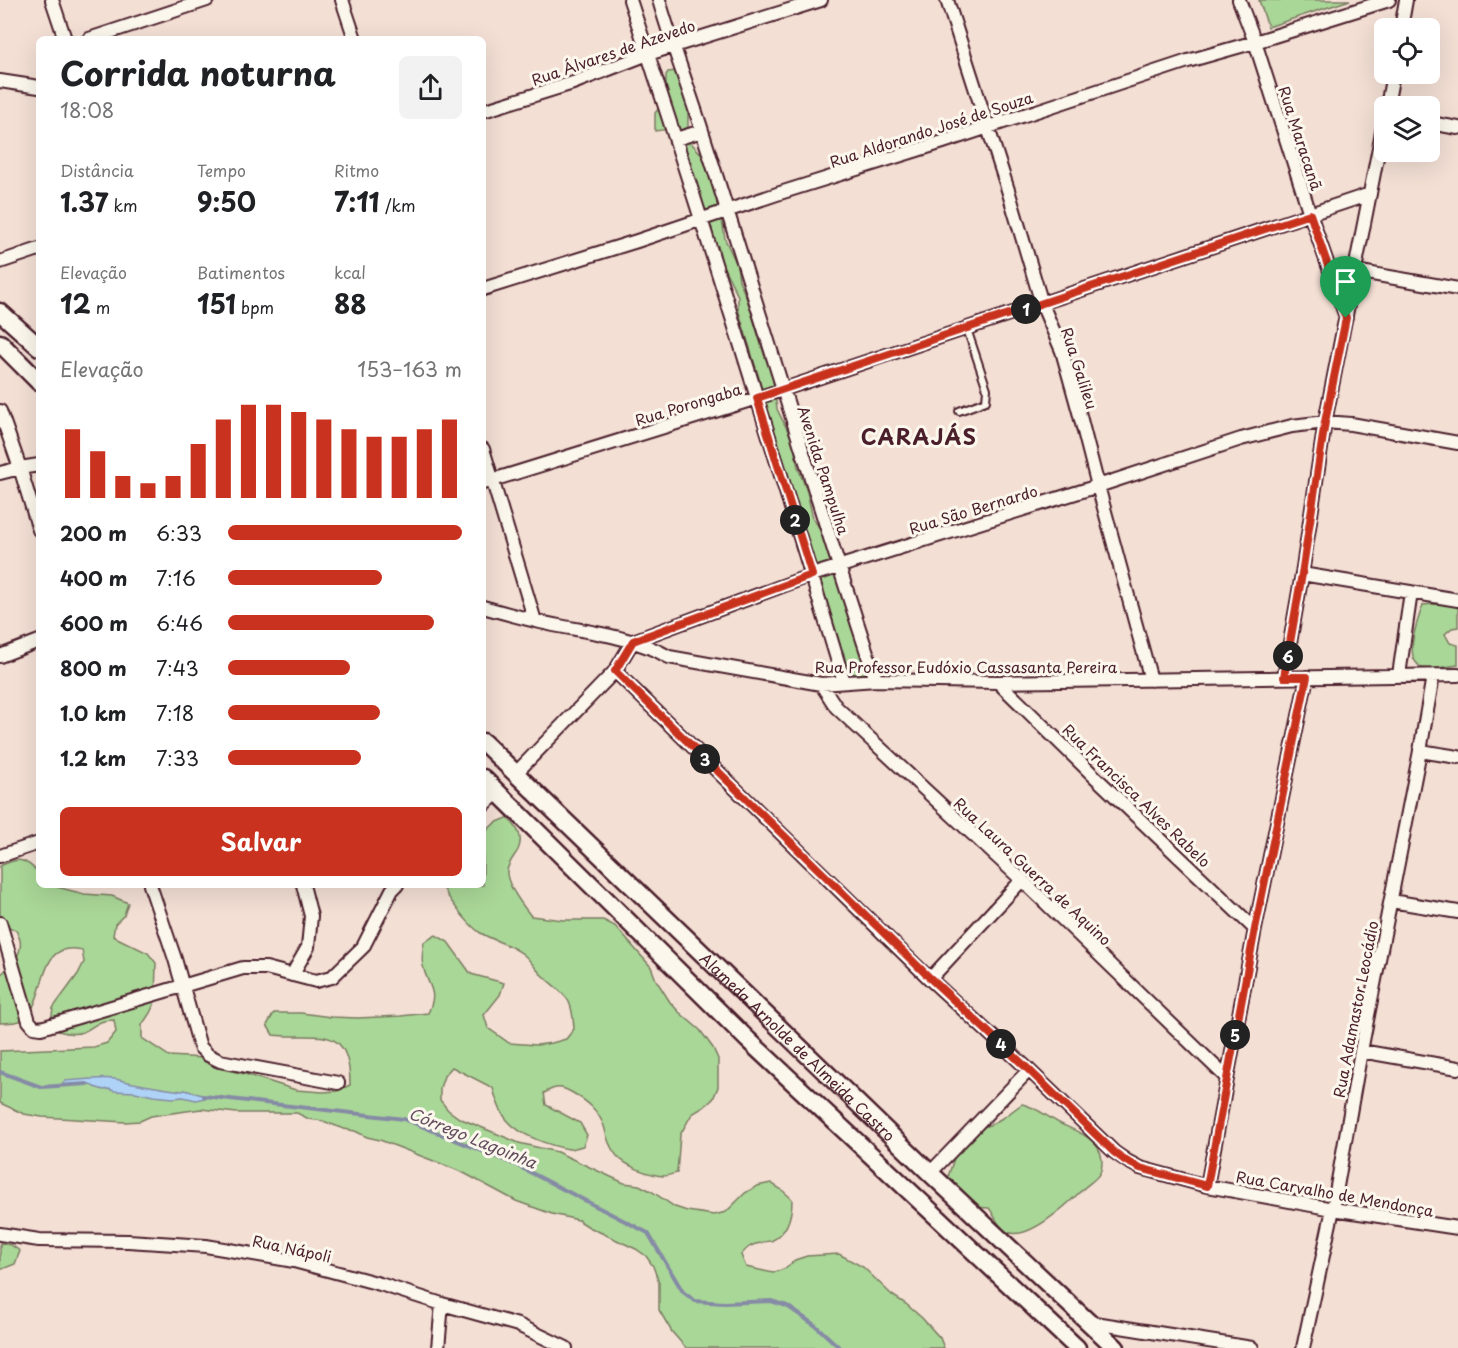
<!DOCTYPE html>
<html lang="pt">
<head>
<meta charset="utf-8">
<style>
	:root { --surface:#fff; --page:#f2f2f2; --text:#202124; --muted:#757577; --accent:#c8321e }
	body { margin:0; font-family:"Playpen Sans",sans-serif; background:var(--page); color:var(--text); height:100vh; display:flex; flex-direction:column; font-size:22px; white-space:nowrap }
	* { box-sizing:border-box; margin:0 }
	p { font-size:20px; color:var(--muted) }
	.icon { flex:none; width:33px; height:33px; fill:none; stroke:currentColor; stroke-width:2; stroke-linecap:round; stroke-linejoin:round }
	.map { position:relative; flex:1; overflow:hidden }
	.side { position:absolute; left:36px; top:36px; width:450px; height:852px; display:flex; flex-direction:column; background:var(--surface); border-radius:9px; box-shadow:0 6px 24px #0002 }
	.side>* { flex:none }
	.controls { position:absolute; left:1374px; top:18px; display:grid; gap:12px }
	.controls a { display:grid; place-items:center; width:66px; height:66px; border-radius:9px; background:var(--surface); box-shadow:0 6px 24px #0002; font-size:30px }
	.pin { position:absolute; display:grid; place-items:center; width:51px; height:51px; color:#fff; margin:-62px -26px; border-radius:50% 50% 50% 0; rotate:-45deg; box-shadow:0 0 6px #0007 }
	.pin .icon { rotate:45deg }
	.km { position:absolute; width:30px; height:30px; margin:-15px; border-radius:50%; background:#222; color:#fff; font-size:16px; line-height:30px; text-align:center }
	.round { display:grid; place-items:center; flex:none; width:63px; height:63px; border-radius:9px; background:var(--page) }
	.head { display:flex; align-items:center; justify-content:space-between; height:102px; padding:0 24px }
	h1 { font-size:33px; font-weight:700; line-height:45px }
	.stats { display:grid; grid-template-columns:repeat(3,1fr); gap:9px; height:102px; padding:6px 24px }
	.stats div { display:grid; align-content:center }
	.stats b { font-size:26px; font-weight:700 }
	.stats small { font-size:16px; font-weight:400 }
	.stats p { font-size:16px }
	.chart { height:168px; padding:12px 24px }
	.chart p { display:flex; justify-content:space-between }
	.chart svg { width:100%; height:108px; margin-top:6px; stroke:var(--accent); stroke-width:6 }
	.action { display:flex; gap:12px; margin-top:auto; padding:12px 24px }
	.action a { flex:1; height:69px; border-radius:9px; background:var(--accent); color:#fff; font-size:24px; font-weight:700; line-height:69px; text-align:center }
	ul { padding:0 24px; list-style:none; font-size:20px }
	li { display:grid; grid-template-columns:96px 72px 1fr; align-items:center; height:45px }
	li i { height:15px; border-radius:8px; background:var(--accent) }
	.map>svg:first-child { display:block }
	.green { fill:#a9d797; stroke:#7a7b61; stroke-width:1.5 }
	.water { fill:#aed3f7; stroke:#868ba5; stroke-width:1.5 }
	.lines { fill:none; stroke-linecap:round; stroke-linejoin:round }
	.stream { stroke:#868ba5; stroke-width:4 }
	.lane-casing { stroke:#4a1f2b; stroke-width:10 }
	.street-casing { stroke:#4a1f2b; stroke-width:16 }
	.secondary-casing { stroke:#4a1f2b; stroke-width:21 }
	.lane { stroke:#fbf7ec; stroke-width:6 }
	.street { stroke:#fbf7ec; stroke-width:12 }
	.secondary { stroke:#fbf7ec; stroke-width:16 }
	.route-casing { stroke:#fff; stroke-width:12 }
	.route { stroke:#c8321e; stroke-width:8 }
	.labels { text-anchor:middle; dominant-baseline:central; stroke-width:6; stroke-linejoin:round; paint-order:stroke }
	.street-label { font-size:15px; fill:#4a1f2b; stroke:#fbf7ec }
	.water-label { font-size:16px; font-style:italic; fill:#634c5e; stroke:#fbf7ec }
	.district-label { font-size:21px; font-weight:bold; letter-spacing:1.5px; fill:#4a1f2b; stroke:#fbf7ec }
</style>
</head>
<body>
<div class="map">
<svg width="1458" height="1348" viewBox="0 0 1458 1348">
	<rect width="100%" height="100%" fill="#f3dfd4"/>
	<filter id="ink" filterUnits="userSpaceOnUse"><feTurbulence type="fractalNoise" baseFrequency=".0167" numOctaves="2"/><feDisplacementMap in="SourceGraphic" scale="12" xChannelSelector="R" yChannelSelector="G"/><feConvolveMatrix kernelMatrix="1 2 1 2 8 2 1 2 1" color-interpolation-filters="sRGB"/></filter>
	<g filter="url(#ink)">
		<path class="green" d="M1259,0h91l-82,27z
			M676,71l12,28v38l4,7 17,18 7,26 1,18 6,20 2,13 12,26 2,15 9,22 16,52 8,20 5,35 16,32 5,26 9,25 6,26 14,22 42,124 -1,15h-6l-16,-10c-1,-9 -1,-20 -9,-27l-11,-27 -6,-35 -12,-21 -10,-55 -7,-18 -4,-17 -7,-12 -19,-66 -2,-13 -21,-69v-13l-16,-32 -4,-18 -3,-3 -4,-3 1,-12 -10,-14v-12l-2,-9 -9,-16 -6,-34 -9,-7 1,-8 -22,3v-18l11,-13v-25l2,-3z
			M1434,604l24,1v22l-6,1 -7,6 5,9 8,2v20l-27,4 -9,-1c-3,-2 -5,-4 -7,-7 -8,-13 3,-42 8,-56z
			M507,818c10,8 17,19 11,32 -4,7 -10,13 -11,21 -1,12 16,35 24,45l32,4h40l12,6 36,41 5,13 14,22 9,10 21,18 13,18 5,11v28l-5,12 -9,8 -12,7 -12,21 -3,38c-5,1 -10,3 -14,3 -14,-1 -37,-10 -46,-20 -8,-9 -10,-19 -13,-30 -7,-17 -16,-24 -31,-33 -12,-7 -17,-7 -29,0l2,12 34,18 7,12 -4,11c-5,1 -9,3 -14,3 -18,-3 -48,-13 -60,-27 -9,-9 -13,-22 -16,-34l-41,-21 -8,9 -4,12v12l8,10 11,8 60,25 38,9 67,31 15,2 12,6 24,16 12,4 27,4 12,-3 19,-19 12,-7 14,-3 11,7 10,9c0,17 -4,34 -21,42 -2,0 -9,1 -10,2 -10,1 -14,5 -20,12l5,12 27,6 13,-5 9,-8 12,-4 32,-2 24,13 29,28 14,9 16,14 18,20 4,10h-258l-14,-16 -13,-22v-27l-6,-17 -7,-10 -10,-7 -47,-22 -11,-7 -26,-6 -36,-13 -54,-29 -82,-32 -13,-3 -12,-6 -11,-2 -21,-8 -14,-2 -12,-6h-60l-36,-4 -50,7 -11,5 -15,1 -83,-5 -18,-3 -24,-11v-52l94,-4 13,-4 9,-11 -2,-12c-18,0 -17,6 -31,12 -9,3 -16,1 -25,-1l-7,-10 2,-13 25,-34 6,-12 -2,-12c-39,-9 -36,30 -48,55 -2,6 -6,12 -11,15 -8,3 -15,3 -23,3v-48c10,-8 23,-21 20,-35 -1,-4 -3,-7 -4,-10l-16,-4v-60c19,-9 24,-8 39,7v12h15l3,2 27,7 28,2 16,7 -4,12 -9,9 -2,12 35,17 8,10 -1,39 -5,11 -8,12v13l27,18 35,2 10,9 31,7 51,16 27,2 14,-1 13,-6c0,-64 -33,-45 -77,-50l-6,-10 7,-12h27l30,4 27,1 43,-2 27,-3c11,-23 0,-25 -5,-47 -2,-8 0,-16 1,-24l12,-7 12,7 23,32 33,9 -4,12 -16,20 4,13 21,15 28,2 15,-2 14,-4 8,-10c-2,-35 -9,-32 -31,-53 -7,-6 -12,-15 -19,-21 -13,-11 -31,-14 -45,-23 -11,-8 -32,-34 -37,-47h41v-51l12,-11z
			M1022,1104c15,3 26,14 41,21 16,7 37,15 39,35 0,4 0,10 -2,13 -4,7 -12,11 -17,16 -14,14 -57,55 -78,42 -7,-5 -11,-17 -16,-23l-16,-1 -27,-24 12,-37 14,-15 20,-7 12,-7z
			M0,1243l11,2 9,6 -5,13 -15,6z"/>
		<path class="water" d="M91,1079c7,0 17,-1 24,0 21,5 44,9 67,12l3,-1 24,7 -13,3 -13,-3 -10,1 -20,-2 -18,-4 -21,-1 -5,-2 -5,1 -10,-3 -4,-3 -30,2 5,-5z"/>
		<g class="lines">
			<path class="stream" d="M0,1072l41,15 46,-3
				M204,1096l200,23 112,46 132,68 35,59 12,9 29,2 47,-2 16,5 29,20 24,22"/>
			<defs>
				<path id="lane" d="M959,411l27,-10 1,-12 -20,-60"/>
				<path id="street" d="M52,0l13,39
					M342,0l13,39
					M630,0c75,226 145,454 214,682
					M659,0c13,45 30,89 44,134 58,182 113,365 173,546
					M947,0l61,190 34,114 20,47 17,61 19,74 53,194
					M1239,0l16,42 55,172 36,103
					M1401,28l5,-28
					M89,39l118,-39
					M0,81l39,6
					M1387,106l6,-32
					M483,111l90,-28 75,-29 173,-54
					M1430,123l28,5
					M676,139l26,-8
					M0,262l39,-13
					M1355,271l103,18
					M483,289l154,-48 143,-48 163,-51 245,-81 67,-19 134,-42
					M0,411l20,57 19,62
					M483,449l52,172
					M0,473l20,-5 19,-3
					M483,483l274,-85 613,-204
					M1302,574l156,26
					M483,607c25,7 50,14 76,19 37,7 77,12 110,31l152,27 55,-4 122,2 460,-7
					M0,656l39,-15
					M615,671l315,308 99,91 85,82 13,9 13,7 67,18 126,23 125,19
					M1399,675l12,-83
					M1284,677l18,-103 23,-152 59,-300
					M998,682l96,94 161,153
					M821,684l15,23 186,173 205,198
					M1420,751l38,6
					M516,773l99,-102 18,-30 179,-66 286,-89 143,-47 51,-13 33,-4 26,2 107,19
					M483,806l15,-14
					M0,856l39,-13
					M150,885l25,74 25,88 8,8 12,6 118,22
					M1391,901l67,11
					M0,923l29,98 5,6 7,1 202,-60h23l50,13 16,-4 31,-30 29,-57 5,-5
					M292,975l16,-28 3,-31 -8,-31
					M930,979l92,-99
					M1361,1051l97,17
					M930,1173l99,-103
					M1207,1186l48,-257 52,-252
					M0,1234l39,6 89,1 78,5 88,15 86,23 62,20 76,21 48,23
					M1089,1322l163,26
					M438,1348l4,-44
					M1303,1348l30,-139 28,-158 59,-300 13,-75"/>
				<g id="secondary">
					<path d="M0,312l39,35"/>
					<path d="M0,343l39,39"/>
					<path id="s1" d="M483,742l447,431 186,175"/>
					<path d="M483,778l265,262 329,308"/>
				</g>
			</defs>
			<use href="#lane" class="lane-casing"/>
			<use href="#street" class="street-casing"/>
			<use href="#secondary" class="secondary-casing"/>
			<use href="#lane" class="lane"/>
			<use href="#street" class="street"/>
			<use href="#secondary" class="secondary"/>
		</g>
	</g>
	<g class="lines" filter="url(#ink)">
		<defs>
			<path id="route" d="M1310,214l36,104 -21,104 -23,152 -18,103h23l-52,252 -48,257 -67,-18 -14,-7 -12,-9 -85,-82 -99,-92 -315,-307 18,-30 179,-66 -55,-177z"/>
		</defs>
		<use href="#route" class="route-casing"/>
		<use href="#route" class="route"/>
	</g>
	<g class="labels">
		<g class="street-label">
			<text transform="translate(613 52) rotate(-19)">Rua Álvares de Azevedo</text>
			<text transform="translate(931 129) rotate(-18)">Rua Aldorando José de Souza</text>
			<text transform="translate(1301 138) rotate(72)">Rua Maracanã</text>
			<text transform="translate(1080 368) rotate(72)">Rua Galileu</text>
			<text transform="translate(688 404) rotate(-17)">Rua Porongaba</text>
			<text transform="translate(824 470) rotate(72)">Avenida Pampulha</text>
			<text transform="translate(973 509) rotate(-17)">Rua São Bernardo</text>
			<text x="966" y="666">Rua Professor Eudóxio Cassasanta Pereira</text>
			<text transform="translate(1137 795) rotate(44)">Rua Francisca Alves Rabelo</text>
			<text transform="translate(1033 871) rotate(43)">Rua Laura Guerra de Aquino</text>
			<text transform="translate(1355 1009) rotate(-79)">Rua Adamastor Leocádio</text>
			<text stroke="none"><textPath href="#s1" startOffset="438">Alameda Arnolde de Almeida Castro</textPath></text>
			<text transform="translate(1335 1193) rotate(10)">Rua Carvalho de Mendonça</text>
			<text transform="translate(292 1248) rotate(12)">Rua Nápoli</text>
		</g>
		<g class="water-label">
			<text transform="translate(473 1137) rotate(22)">Córrego Lagoinha</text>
		</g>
		<g class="district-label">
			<text x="919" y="436">CARAJÁS</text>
		</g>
	</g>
</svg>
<div class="controls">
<a><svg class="icon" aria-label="locate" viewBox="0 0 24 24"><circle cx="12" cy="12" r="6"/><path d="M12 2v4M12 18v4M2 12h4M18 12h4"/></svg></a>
<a><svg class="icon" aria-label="layers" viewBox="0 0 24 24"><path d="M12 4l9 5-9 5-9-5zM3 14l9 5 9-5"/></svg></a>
</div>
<div class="pin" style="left:1346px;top:318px;background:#1e9e55"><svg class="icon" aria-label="arrive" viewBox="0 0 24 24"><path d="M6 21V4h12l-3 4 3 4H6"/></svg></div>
<b class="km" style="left:1026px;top:309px">1</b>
<b class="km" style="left:795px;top:520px">2</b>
<b class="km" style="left:705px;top:759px">3</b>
<b class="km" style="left:1001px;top:1044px">4</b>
<b class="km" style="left:1235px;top:1035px">5</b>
<b class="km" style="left:1288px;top:656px">6</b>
<section class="side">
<div class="head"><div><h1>Corrida noturna</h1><p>18:08</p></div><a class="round"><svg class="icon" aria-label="share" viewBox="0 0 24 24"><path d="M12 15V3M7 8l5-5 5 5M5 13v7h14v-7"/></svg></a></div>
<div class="stats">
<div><p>Distância</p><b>1.37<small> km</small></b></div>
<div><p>Tempo</p><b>9:50</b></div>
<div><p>Ritmo</p><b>7:11<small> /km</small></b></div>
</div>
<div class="stats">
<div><p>Elevação</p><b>12<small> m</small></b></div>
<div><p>Batimentos</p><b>151<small> bpm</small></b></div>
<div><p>kcal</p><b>88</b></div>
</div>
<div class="chart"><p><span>Elevação</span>153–163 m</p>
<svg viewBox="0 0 160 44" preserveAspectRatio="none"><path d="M5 44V16M15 44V25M25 44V35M35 44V38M45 44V35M55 44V22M65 44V12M75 44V6M85 44V6M95 44V9M105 44V12M115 44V16M125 44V19M135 44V19M145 44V16M155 44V12"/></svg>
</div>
<ul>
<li><b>200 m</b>6:33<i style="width:100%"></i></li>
<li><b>400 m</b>7:16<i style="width:66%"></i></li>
<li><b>600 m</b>6:46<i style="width:88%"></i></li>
<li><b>800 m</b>7:43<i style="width:52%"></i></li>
<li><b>1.0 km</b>7:18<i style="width:65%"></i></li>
<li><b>1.2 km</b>7:33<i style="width:57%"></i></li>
</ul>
<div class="action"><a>Salvar</a></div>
</section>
</div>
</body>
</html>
